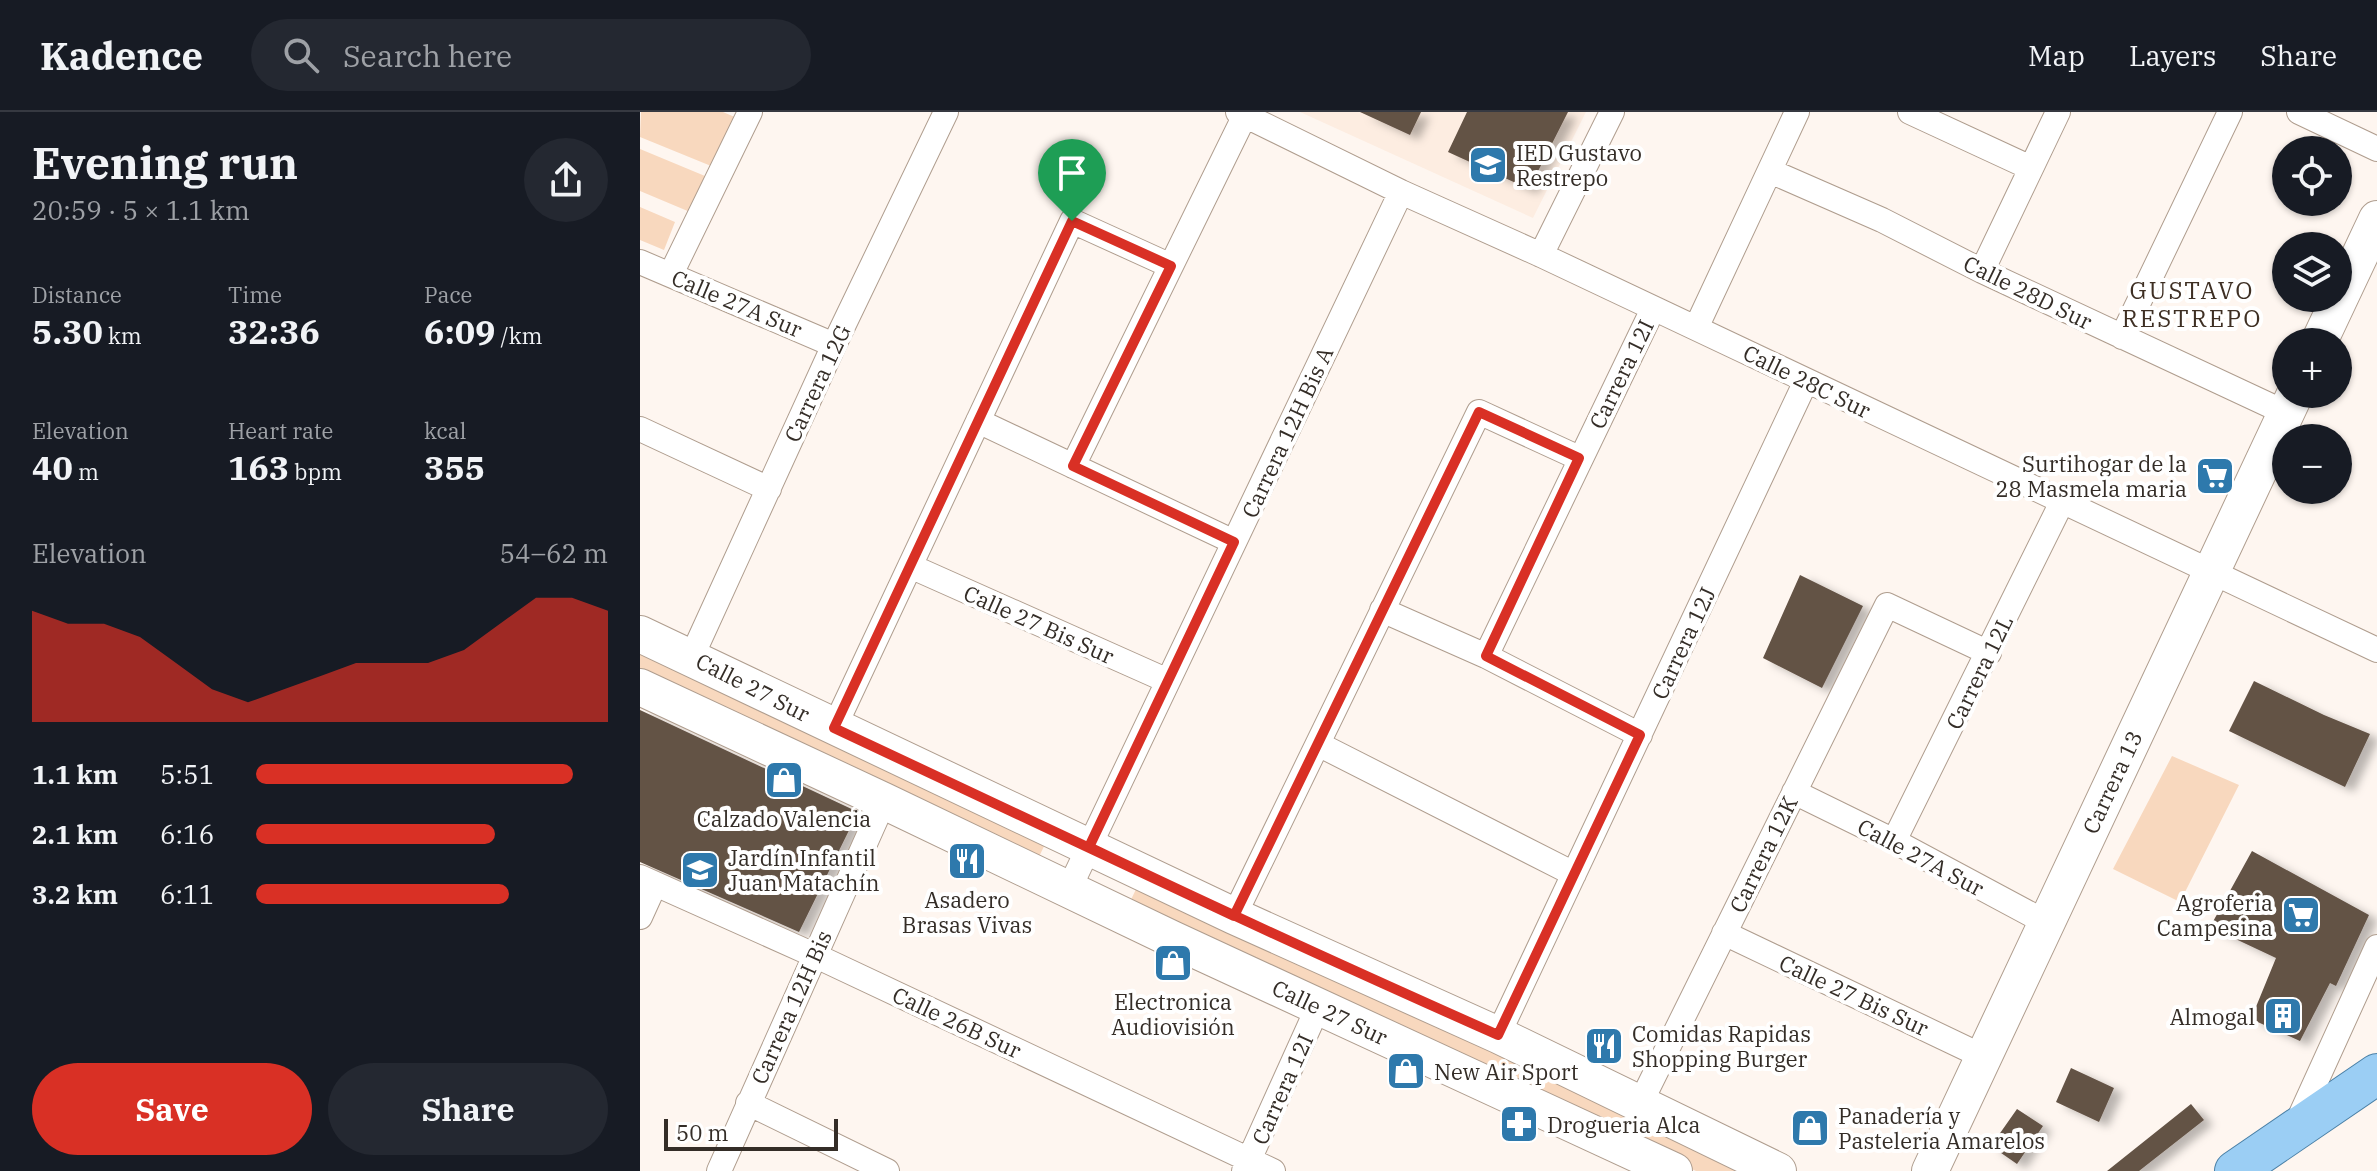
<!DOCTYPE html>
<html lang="en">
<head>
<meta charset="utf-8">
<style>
	:root { --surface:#171b24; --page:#242831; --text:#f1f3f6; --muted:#9ea1a6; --line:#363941; --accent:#d93025 }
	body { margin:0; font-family:"IBM Plex Serif",serif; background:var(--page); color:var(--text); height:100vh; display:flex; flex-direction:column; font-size:30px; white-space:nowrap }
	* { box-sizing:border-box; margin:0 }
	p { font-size:26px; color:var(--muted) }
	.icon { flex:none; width:44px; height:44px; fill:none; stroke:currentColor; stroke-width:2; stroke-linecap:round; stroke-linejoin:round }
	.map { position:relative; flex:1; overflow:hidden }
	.side { display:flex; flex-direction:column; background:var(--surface); width:640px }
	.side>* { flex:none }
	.tools { position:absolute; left:1632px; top:24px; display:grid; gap:16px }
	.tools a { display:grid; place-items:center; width:80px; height:80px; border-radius:50%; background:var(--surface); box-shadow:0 2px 6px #0004; font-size:40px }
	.scale { position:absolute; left:24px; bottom:20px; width:174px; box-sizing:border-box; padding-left:8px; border:4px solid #342d27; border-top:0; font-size:22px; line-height:28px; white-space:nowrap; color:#342d27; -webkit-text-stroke:6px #fff; paint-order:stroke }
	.pin { position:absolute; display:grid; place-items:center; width:68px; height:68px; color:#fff; margin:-82px -34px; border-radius:50% 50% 50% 0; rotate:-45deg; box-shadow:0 0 8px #0007 }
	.pin .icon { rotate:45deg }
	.round { display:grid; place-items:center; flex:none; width:84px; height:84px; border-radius:42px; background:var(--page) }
	.summary { display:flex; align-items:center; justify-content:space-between; height:136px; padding:0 32px }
	h1 { font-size:44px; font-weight:700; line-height:60px }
	.figures { display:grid; grid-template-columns:repeat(3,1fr); gap:12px; height:136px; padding:8px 32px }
	.figures div { display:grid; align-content:center }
	.figures b { font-size:34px; font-weight:700 }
	.figures small { font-size:22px; font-weight:400 }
	.figures p { font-size:22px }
	.chart { height:224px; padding:16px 32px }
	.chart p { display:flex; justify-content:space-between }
	.chart svg { width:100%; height:144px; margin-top:8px; fill:var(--accent); opacity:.7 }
	.action { display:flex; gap:16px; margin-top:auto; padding:16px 32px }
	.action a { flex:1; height:92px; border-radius:48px; background:var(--accent); color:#fff; font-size:32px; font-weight:700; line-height:92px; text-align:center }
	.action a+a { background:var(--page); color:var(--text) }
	ul { padding:0 32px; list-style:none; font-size:26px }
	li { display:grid; grid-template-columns:128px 96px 1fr; align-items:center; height:60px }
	li i { height:20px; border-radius:10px; background:var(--accent) }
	header { display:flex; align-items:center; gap:48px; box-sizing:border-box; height:112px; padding:0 40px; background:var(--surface); border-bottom:2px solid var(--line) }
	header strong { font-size:38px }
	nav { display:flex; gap:44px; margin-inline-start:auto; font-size:28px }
	.search { width:560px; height:72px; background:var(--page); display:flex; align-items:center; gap:20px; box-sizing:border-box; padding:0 28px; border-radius:44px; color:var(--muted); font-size:30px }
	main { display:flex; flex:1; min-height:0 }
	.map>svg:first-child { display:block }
	.built { fill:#fdede1 }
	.green { fill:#f8d8be }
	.building { fill:#635245; filter:url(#shadow) }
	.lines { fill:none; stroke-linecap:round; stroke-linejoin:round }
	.street-casing { stroke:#af9d8e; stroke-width:26 }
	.secondary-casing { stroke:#af9d8e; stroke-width:38 }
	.primary-casing { stroke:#4b81a7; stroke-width:42 }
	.street { stroke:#fff; stroke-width:24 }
	.secondary { stroke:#fff; stroke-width:36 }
	.primary { stroke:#9bcef4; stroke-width:40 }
	.route-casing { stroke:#fff; stroke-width:16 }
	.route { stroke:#d93025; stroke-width:10 }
	.labels { text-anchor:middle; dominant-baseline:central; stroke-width:8; stroke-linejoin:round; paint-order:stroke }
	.poi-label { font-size:22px; fill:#342d27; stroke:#fff; text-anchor:start }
	.street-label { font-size:22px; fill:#342d27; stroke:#fff }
	.neighbourhood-label { font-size:24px; letter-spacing:2px; fill:#3e2f23; stroke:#fff }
</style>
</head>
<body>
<header>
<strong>Kadence</strong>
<div class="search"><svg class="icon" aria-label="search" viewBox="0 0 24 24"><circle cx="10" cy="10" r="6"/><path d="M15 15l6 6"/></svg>Search here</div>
<nav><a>Map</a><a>Layers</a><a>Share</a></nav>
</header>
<main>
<section class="side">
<div class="summary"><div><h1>Evening run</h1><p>20:59 · 5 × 1.1 km</p></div><a class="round"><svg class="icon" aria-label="share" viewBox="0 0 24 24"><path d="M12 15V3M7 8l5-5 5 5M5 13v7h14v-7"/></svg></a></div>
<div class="figures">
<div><p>Distance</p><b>5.30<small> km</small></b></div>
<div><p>Time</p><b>32:36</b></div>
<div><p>Pace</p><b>6:09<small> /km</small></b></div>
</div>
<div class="figures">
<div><p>Elevation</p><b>40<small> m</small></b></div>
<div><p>Heart rate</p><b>163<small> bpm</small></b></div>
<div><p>kcal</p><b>355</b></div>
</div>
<div class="chart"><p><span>Elevation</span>54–62 m</p>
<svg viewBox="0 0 160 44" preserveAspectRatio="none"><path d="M0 44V10L10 14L20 14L30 18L40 26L50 34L60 38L70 34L80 30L90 26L100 26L110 26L120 22L130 14L140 6L150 6L160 10V44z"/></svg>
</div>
<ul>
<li><b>1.1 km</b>5:51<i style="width:90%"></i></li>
<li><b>2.1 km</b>6:16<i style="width:68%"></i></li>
<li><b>3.2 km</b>6:11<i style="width:72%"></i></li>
</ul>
<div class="action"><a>Save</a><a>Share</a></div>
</section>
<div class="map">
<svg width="1737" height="1059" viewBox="0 0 1737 1059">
	<defs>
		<filter id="shadow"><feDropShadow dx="9" dy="5" stdDeviation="4" flood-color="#0004"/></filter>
	</defs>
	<rect width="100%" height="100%" fill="#fef6f0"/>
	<path class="built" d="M660,0h286l-53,106z"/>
	<path class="green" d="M1,0h82l14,6 -21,50 -76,-31z
		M0,37l65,27 -15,36 -50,-21z
		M0,95l35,15 -11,28 -24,-10z
		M0,537l407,191 -10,21 -397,-185z
		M1532,644l67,29 -59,117 -67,-33z
		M498,773l611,286h-53l-568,-265z"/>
	<path class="building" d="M720,0h61l-11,23z
		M827,0h101l-39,77 -81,-37z
		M1160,463l63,31 -41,82 -59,-30z
		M1614,569l70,34 46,19 -25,53 -116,-56z
		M0,598l218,102 -59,120 -159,-70z
		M1612,739l117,64 -33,71 -6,-3 -30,58 -49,-22 25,-61 -66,-31z
		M1431,956l43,20 -15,34 -43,-20z
		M1551,992l13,16 -65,51h-32z
		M1377,997l26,17 -26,38 -26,-18z"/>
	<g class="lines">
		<defs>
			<path id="street" d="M598,0l163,80 140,63 836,395
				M1270,0l121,56
				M1659,0l78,37
				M1130,59l112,49 100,51 304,142
				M901,143l71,-143
				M0,150l194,83
				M1342,159l76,-159
				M31,162l79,-162
				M1056,216l101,-216
				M1482,225l108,-225
				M338,309l256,121
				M0,317l129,60
				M433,354l172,-351
				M270,454l258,115
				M742,498l104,46 154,79
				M52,544l142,-311 112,-233
				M846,544l167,-347
				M194,616l238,-507 99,45
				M678,632l256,130
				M1154,680l100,49 153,82
				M1254,729l168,-339
				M0,765l174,78 459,216
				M429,777l332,-697
				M594,804l245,-504 100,46
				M0,805l15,-33
				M1084,821l260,124
				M858,923l308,-654
				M108,991l139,68
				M1000,992l247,-499 102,48
				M1657,1011l80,-176
				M79,1059l165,-370
				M604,1059l74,-164"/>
			<path id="secondary" d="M1679,230l58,-123
				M0,522l594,282 264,119 280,136
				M0,575l244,114 288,138 502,232
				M1290,1059l365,-777"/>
			<path id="primary" d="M1595,1059l142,-97"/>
		</defs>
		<use href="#street" class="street-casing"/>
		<use href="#secondary" class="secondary-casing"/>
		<use href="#primary" class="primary-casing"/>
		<use href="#street" class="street"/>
		<use href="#secondary" class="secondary"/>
		<use href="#primary" class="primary"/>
	</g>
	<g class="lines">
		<defs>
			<path id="route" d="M432,109l-238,507 400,188 245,-504 100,46 -93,198 154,79 -142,300c-137,-61 -274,-123 -409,-188l145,-305 -161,-76 98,-200 -99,-45"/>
		</defs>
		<use href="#route" class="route-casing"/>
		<use href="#route" class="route"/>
	</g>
	<defs>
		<symbol id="school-square" viewBox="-11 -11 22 22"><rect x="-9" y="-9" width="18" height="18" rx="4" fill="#2e79ac" stroke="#fff"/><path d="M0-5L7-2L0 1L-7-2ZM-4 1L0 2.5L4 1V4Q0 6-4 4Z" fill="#fff"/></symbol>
		<symbol id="supermarket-square" viewBox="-11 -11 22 22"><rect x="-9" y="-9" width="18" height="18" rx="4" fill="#2e79ac" stroke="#fff"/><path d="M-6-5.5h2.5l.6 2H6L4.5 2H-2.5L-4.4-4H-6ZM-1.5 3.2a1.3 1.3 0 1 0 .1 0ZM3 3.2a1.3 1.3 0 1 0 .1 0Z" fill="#fff"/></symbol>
		<symbol id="shop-square" viewBox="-11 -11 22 22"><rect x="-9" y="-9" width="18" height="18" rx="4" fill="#2e79ac" stroke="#fff"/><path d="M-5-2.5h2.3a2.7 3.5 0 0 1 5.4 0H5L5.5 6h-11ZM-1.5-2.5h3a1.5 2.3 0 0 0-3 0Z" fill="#fff"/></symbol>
		<symbol id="restaurant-square" viewBox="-11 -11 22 22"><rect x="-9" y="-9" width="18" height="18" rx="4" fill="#2e79ac" stroke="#fff"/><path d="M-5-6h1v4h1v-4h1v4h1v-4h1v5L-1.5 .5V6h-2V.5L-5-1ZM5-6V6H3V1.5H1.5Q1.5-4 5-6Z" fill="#fff"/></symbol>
		<symbol id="building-square" viewBox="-11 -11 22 22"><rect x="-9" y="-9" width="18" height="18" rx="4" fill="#2e79ac" stroke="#fff"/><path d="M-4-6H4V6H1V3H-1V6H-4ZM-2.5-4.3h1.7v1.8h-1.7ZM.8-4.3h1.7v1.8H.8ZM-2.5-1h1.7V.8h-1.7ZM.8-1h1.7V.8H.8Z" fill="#fff"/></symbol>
		<symbol id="pharmacy-square" viewBox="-11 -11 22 22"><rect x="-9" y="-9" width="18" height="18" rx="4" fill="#2e79ac" stroke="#fff"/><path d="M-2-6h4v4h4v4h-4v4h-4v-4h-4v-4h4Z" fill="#fff"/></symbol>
	</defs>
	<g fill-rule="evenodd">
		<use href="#school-square" x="826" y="31" width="44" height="44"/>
		<use href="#supermarket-square" x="1553" y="342" width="44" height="44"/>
		<use href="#shop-square" x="122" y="646" width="44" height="44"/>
		<use href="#restaurant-square" x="305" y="727" width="44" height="44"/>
		<use href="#school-square" x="38" y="736" width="44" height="44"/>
		<use href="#supermarket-square" x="1639" y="781" width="44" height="44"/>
		<use href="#shop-square" x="511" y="829" width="44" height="44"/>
		<use href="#building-square" x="1621" y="882" width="44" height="44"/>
		<use href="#restaurant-square" x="942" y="912" width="44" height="44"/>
		<use href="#shop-square" x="744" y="937" width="44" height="44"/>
		<use href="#pharmacy-square" x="857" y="990" width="44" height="44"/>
		<use href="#shop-square" x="1148" y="994" width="44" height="44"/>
	</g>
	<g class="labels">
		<g class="poi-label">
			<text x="876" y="40">IED Gustavo<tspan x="876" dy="25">Restrepo</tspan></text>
			<text x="1547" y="351" text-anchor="end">Surtihogar de la<tspan x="1547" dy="25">28 Masmela maria</tspan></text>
			<text x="144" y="706" text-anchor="middle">Calzado Valencia</text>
			<text x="88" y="745">Jardín Infantil<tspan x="88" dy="25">Juan Matachín</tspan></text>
			<text x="327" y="787" text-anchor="middle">Asadero<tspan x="327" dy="25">Brasas Vivas</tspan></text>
			<text x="1633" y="790" text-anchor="end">Agroferia<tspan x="1633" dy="25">Campesina</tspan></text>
			<text x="533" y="889" text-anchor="middle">Electronica<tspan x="533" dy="25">Audiovisión</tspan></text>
			<text x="1615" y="904" text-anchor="end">Almogal</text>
			<text x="992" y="921">Comidas Rapidas<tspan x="992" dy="25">Shopping Burger</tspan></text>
			<text x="794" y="959">New Air Sport</text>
			<text x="1198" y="1003">Panadería y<tspan x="1198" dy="25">Pasteleria Amarelos</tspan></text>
			<text x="907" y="1012">Drogueria Alca</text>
		</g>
		<g class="street-label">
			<text transform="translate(1388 180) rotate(26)">Calle 28D Sur</text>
			<text transform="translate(97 191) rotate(23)">Calle 27A Sur</text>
			<text transform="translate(981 262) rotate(-64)">Carrera 12I</text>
			<text transform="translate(1167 269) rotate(26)">Calle 28C Sur</text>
			<text transform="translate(177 271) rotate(-65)">Carrera 12G</text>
			<text transform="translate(647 320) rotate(-65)">Carrera 12H Bis A</text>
			<text transform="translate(399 512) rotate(24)">Calle 27 Bis Sur</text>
			<text transform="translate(1043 531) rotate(-65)">Carrera 12J</text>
			<text transform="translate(1339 560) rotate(-64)">Carrera 12L</text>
			<text transform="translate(113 575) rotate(27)">Calle 27 Sur</text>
			<text transform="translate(1472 670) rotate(-65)">Carrera 13</text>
			<text transform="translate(1123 742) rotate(-64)">Carrera 12K</text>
			<text transform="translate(1281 745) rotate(28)">Calle 27A Sur</text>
			<text transform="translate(1214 883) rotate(25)">Calle 27 Bis Sur</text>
			<text transform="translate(151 895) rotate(-66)">Carrera 12H Bis</text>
			<text transform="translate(690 900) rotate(25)">Calle 27 Sur</text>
			<text transform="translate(317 910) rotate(25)">Calle 26B Sur</text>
			<text transform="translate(642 977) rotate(-66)">Carrera 12I</text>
		</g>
		<g class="neighbourhood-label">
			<text x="1552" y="178">GUSTAVO<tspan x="1552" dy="28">RESTREPO</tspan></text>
		</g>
	</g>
</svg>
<div class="tools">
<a><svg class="icon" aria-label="locate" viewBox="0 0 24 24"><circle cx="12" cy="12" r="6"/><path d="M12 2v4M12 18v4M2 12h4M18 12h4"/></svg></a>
<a><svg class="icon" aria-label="layers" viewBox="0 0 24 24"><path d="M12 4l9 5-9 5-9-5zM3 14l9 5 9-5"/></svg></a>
<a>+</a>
<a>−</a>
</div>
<div class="scale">50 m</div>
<div class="pin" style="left:432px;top:109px;background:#1e9e55"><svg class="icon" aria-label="arrive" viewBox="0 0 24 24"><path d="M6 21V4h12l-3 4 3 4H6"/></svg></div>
</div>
</main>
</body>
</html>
